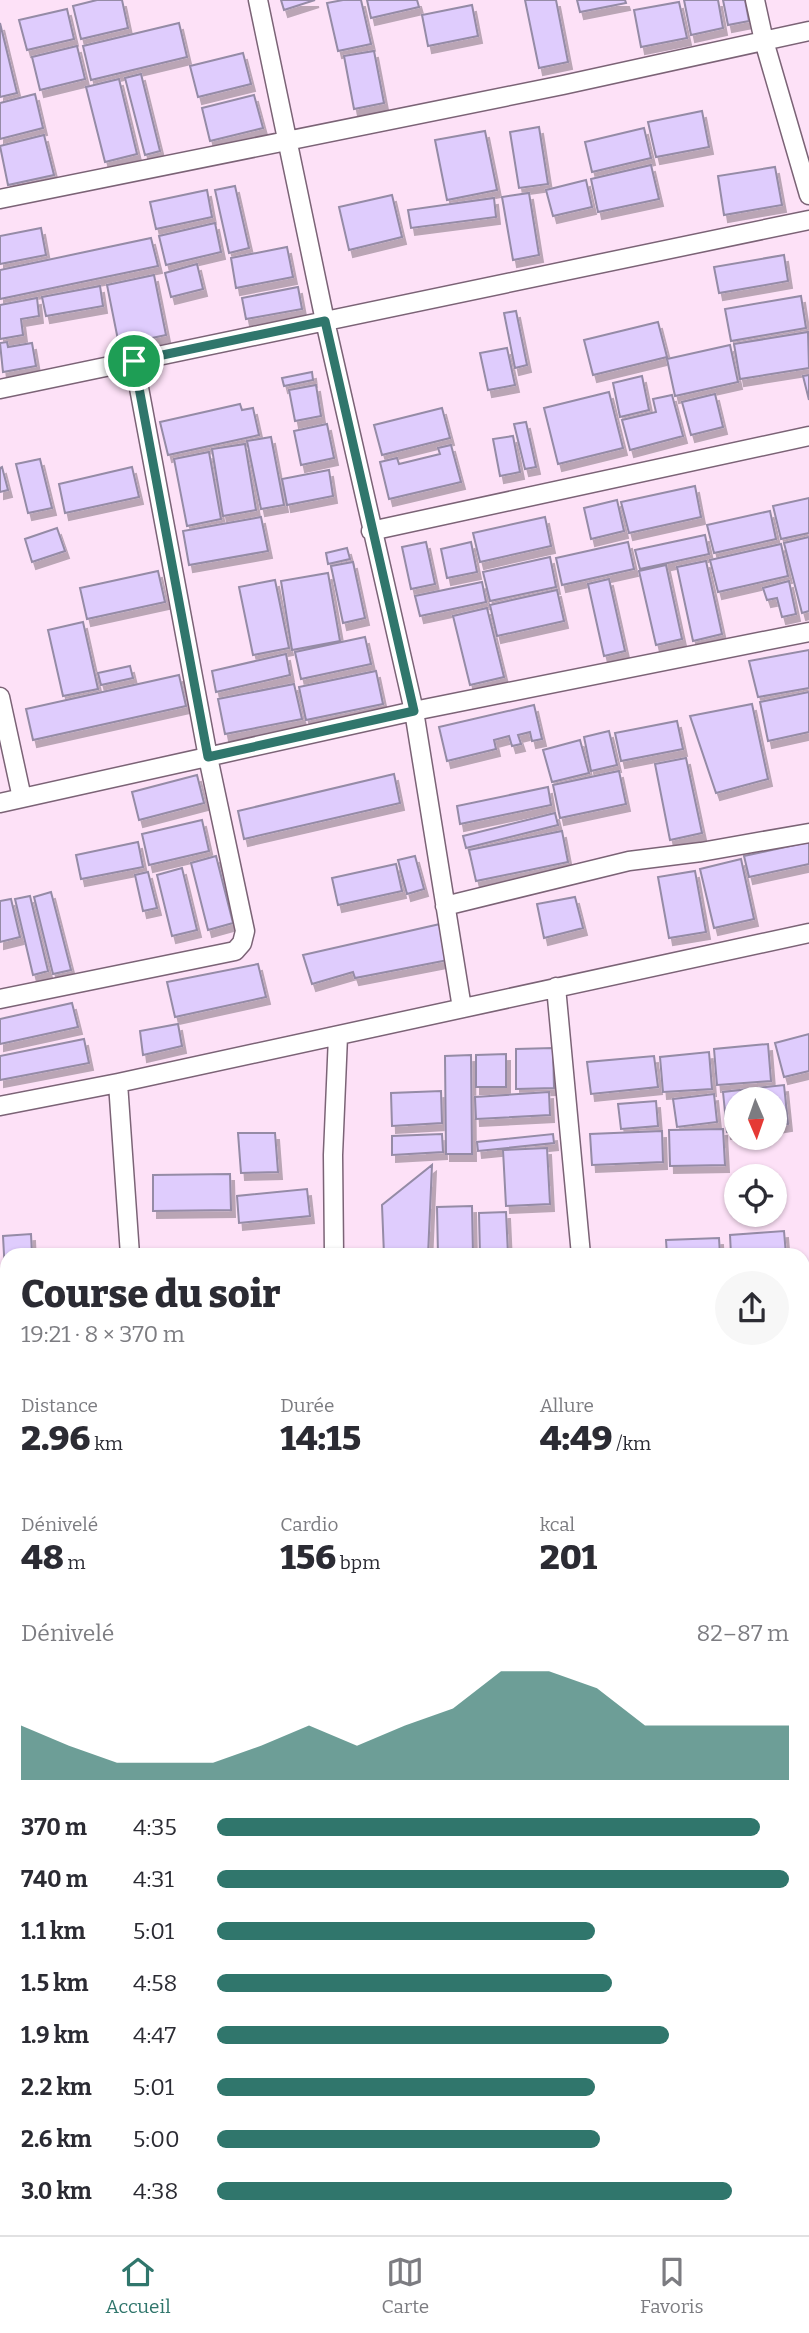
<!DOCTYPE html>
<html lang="fr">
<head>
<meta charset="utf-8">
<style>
	:root { --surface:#fff; --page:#f7f7f7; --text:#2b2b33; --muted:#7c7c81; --line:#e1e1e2; --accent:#30766c }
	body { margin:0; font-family:Bitter,serif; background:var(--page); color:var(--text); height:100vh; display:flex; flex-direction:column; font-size:26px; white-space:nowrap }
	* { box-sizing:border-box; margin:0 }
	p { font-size:23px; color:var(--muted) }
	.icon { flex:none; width:38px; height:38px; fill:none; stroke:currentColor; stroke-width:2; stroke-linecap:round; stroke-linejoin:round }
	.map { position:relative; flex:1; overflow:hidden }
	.side { position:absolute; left:0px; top:1248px; width:810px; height:989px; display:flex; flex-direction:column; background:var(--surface); border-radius:21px 21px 0 0; box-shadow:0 2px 5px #0004 }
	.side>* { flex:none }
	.needle { width:46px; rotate:178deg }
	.fabs { position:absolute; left:724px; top:1087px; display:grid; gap:14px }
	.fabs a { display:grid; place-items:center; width:63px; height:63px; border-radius:50%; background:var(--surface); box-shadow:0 2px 5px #0004; font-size:35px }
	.pin { position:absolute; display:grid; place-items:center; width:60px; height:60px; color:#fff; margin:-30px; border:4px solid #fff; border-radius:50%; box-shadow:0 2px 7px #0007 }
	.round { display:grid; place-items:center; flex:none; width:74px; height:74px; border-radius:37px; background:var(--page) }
	.summary { display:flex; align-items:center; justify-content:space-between; height:119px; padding:0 21px }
	h1 { font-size:38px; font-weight:800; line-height:52px }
	.stats { display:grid; grid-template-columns:repeat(3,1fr); gap:10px; height:119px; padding:7px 21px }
	.stats div { display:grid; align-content:center }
	.stats b { font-size:35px; font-weight:800 }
	.stats small { font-size:19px; font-weight:400 }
	.stats p { font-size:19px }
	.chart { height:196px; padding:14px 21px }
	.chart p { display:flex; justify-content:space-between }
	.chart svg { width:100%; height:126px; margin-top:7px; fill:var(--accent); opacity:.7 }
	ul { padding:0 21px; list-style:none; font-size:23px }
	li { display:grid; grid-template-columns:112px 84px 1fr; align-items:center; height:52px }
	li i { height:18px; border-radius:9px; background:var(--accent) }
	.tab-bar { display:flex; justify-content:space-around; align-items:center; height:98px; border-top:2px solid var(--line); background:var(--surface); font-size:19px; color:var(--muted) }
	.tab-bar a { display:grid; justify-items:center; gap:4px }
	.tab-bar .on { color:var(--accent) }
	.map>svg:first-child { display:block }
	.building { fill:#dfccfd; stroke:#958ba6; stroke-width:2; filter:url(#shadow) }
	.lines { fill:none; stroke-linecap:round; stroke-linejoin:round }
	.minor-casing { stroke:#7b6376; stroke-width:21 }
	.minor { stroke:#fff; stroke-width:18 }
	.route-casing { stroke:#fff; stroke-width:14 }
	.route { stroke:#30766c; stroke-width:9 }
</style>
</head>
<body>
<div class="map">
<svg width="809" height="2235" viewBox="0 0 809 2235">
	<defs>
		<filter id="shadow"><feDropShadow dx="4" dy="7" stdDeviation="0" flood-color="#0004"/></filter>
	</defs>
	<rect width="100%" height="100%" fill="#fde1f7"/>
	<path class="building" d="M97,0h25l6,28 -47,11 -8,-33z
		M281,0h34l-31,10z
		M343,0h18l10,44 -33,7 -11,-48z
		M367,0h50l2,7 -48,11z
		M525,0h31l12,62 -29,6z
		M577,0h48l1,3 -46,9z
		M684,0h34l5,28 -32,7z
		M723,0h22l4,21 -21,4z
		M679,2l8,36 -46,9 -7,-37z
		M472,5l6,31 -50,10 -6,-31z
		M67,9l7,30 -47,11 -8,-30z
		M0,23l17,70 -17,4z
		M179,23l8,34 -96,23 -8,-34z
		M77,46l8,33 -45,11 -8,-33z
		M374,51l10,52 -30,6 -10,-53z
		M243,53l8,31 -53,13 -8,-31z
		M141,74l19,77 -15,4 -20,-77z
		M119,79l18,75 -32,8 -19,-75z
		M35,94l8,34 -43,11v-36z
		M254,95l9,33 -53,13 -8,-33z
		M702,111l7,36 -53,10 -8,-35z
		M539,127l9,57 -29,4 -9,-56z
		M644,128l7,30 -59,14 -7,-30z
		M485,131l12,59 -50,10 -12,-60z
		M44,135l10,40 -46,10 -8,-39z
		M651,165l8,34 -61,13 -7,-33z
		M775,167l7,38 -58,10 -6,-39z
		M586,180l6,27 -39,9 -7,-26z
		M235,186l14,62 -20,5 -14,-63z
		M207,190l5,27 -56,12 -6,-27z
		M529,193l10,62 -26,5 -11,-63z
		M392,195l10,42 -53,13 -10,-43z
		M494,198l2,19 -85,11 -3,-18z
		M215,223l6,29 -55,13 -7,-29z
		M41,228l5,27 -46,9v-28z
		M151,238l7,28 -158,33v-29z
		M287,247l6,30 -57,11 -5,-30z
		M784,255l4,26 -69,12 -5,-26z
		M197,264l6,25 -32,8 -6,-24z
		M154,275l12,60 -47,10 -12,-60z
		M100,286l3,20 -57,10 -4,-19z
		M298,287l4,22 -56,10 -4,-21z
		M801,296l5,32 -75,13 -6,-32z
		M37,298l2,18 -18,3 2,16 -23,4v-34z
		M516,311l11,54 -12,3 -11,-55z
		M658,322l9,35 -74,18 -9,-35z
		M808,332l1,36 -69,11 -6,-35z
		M7,342l1,5 24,-4 4,23 -33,6 -3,-29z
		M730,345l8,37 -63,14 -8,-37z
		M507,348l8,37 -27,5 -8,-37z
		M312,372l1,8 -29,6 -2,-8z
		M809,375v25l-6,-24z
		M642,376l7,34 -29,7 -7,-34z
		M316,385l5,31 -26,5 -6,-31z
		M609,392l14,56 -65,16 -14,-56z
		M715,394l8,33 -32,8 -9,-33z
		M672,395l11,41 -53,14 -8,-30 34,-8 -3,-13z
		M240,404l2,6 11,-2 6,27 -91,20 -8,-33z
		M442,408l8,30 -68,17 -8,-30z
		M526,422l10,45 -11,2 -11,-45z
		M327,424l7,34 -33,7 -7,-34z
		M513,436l7,36 -20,4 -7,-37z
		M271,437l13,68 -23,4 -14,-68z
		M245,444l11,66 -33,6 -11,-67z
		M451,445l10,37 -72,17 -9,-37 17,-4 2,6 41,-10 -2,-6z
		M209,452l12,67 -34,7 -13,-67z
		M40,459l12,49 -24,5 -12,-49z
		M2,467l6,23 -8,2v-24z
		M132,467l7,30 -74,16 -6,-29z
		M329,470l4,26 -46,9 -5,-26z
		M695,486l6,31 -72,16 -8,-31z
		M809,498v35l-28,6 -8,-33z
		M617,500l7,31 -33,8 -7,-31z
		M770,511l6,28 -62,14 -7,-28z
		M261,517l7,34 -79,14 -6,-34z
		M545,517l6,29 -71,16 -7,-29z
		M57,528l8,23 -33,11 -7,-23z
		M705,535l4,19 -69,15 -5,-19z
		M809,537v74l-7,2 -18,-70z
		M426,542l9,42 -24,5 -9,-42z
		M471,542l6,30 -30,6 -6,-29z
		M628,542l6,27 -72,16 -6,-27z
		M781,544l7,32 -70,16 -8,-32z
		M347,548l3,11 -22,5 -2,-11z
		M550,557l6,30 -66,14 -7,-29z
		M706,561l16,73 -29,7 -16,-74z
		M353,562l12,56 -22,5 -12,-57z
		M666,565l16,74 -26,6 -17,-74z
		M158,571l7,31 -78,17 -7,-31z
		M328,573l12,68 -48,9 -11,-69z
		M609,579l16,72 -21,5 -16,-72z
		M275,580l14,68 -36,7 -14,-68z
		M789,581l7,33 -14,3 -5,-19 -10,2 -4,-12z
		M482,582l4,20 -66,14 -5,-20z
		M557,590l7,31 -67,15 -7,-31z
		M487,608l17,69 -34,8 -17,-69z
		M83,622l15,67 -35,7 -15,-66z
		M365,637l6,27 -70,15 -6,-27z
		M809,650v38l-51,9 -9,-36z
		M286,654l4,21 -74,17 -4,-21z
		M130,666l3,12 -32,7 -3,-12z
		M376,671l7,33 -77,16 -7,-33z
		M179,675l7,31 -153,34 -7,-31z
		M294,684l8,35 -77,15 -7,-35z
		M809,692v40l-41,9 -8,-39z
		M752,704l16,75 -52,14 -26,-77z
		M534,705l8,34 -10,2 -2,-9 -12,3 3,9 -9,2 -3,-10 -15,4 2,9 -49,12 -8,-34z
		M677,721l6,28 -62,12 -6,-28z
		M609,731l8,34 -26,6 -7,-34z
		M580,740l9,33 -37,9 -9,-32z
		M686,758l16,75 -32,7 -15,-76z
		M619,771l7,33 -66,14 -7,-33z
		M394,774l6,29 -156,36 -6,-28z
		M197,775l7,28 -65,17 -7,-28z
		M548,787l3,18 -91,19 -3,-18z
		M555,813l3,12 -92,23 -3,-12z
		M202,820l7,31 -60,14 -7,-31z
		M562,831l6,31 -92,19 -7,-31z
		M138,842l5,25 -62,12 -5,-24z
		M809,842v22l-60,13 -5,-21z
		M216,856l17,67 -25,7 -17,-67z
		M415,856l9,33 -17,5 -9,-34z
		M741,859l13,60 -40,9 -14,-59z
		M396,864l6,27 -64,14 -6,-27z
		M182,868l15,62 -25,6 -15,-61z
		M695,871l11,61 -37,6 -11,-61z
		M148,872l9,36 -14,3 -8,-36z
		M51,892l20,78 -18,4 -19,-77z
		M30,896l18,75 -15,4 -18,-76z
		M575,897l8,31 -39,10 -7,-34z
		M11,899l9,38 -20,5v-41z
		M440,924l8,36 -93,18 -2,-6 -41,12 -9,-29z
		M258,964l8,33 -91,20 -8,-35z
		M72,1003l6,24 -78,17v-25z
		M178,1024l4,22 -39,9 -3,-24z
		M809,1034v37l-25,6 -9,-34z
		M84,1039l5,24 -89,17v-24z
		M768,1044l3,37 -54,4 -3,-36z
		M553,1048l1,40 -38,1v-40z
		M709,1052l3,37 -49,3 -3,-35z
		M506,1054v33h-30v-32z
		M471,1055l1,99h-26l-1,-98z
		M654,1056l4,31 -67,7 -4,-32z
		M784,1085l4,39 -13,2v-27h-38v32l-10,1 -4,-40z
		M441,1091l1,32 -50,3 -1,-33z
		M549,1092l1,23 -74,4 -1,-22z
		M714,1094l3,28 -40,5 -4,-28z
		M656,1101l2,25 -37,3 -3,-25z
		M723,1129l2,36 -55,1 -1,-36z
		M662,1131l1,31 -71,3 -2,-31z
		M238,1133h37l3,39 -37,1z
		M442,1134l1,18 -51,3v-19z
		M553,1134l1,9 -76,8 -1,-9z
		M547,1148l3,56 -44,2 -3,-56z
		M432,1165l-4,90h-44l-2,-50z
		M230,1174l1,36 -78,1v-36z
		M307,1189l3,27 -71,7 -2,-27z
		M472,1206l1,49h-35l-1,-48z
		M506,1212l2,43h-28l-1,-42z
		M784,1231l2,24h-55l-1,-20z
		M31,1234l1,21h-25l-2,18 -2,-37z
		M719,1238l1,17h-53l-1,-15z
		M88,1251v4h-25z
		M2,1287h5v49h-4z
		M7,1354v33h-7v-32z
		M809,1414v32l-6,1v-32z
		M803,1495h6v74h-6z
		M7,1592v157h-7v-154z
		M804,1715h5v29l-3,1z
		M805,1753h4v26h-3z
		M0,1788h3l4,32v18l-7,1z
		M803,1790h6v34h-6z
		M7,1851v38h-7v-37z
		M0,1895l7,1v44h-7z
		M0,1947h7v28l-7,1z
		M0,1995h7v27h-7z
		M7,2033v20h-7v-19z
		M7,2135v35l-7,1v-35z
		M40,2230h51v5h-51z
		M301,2230h47v5h-47z
		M451,2230h39v5h-38z
		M503,2230h35v5h-35z"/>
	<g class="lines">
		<defs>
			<path id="minor" d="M258,0l67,321 89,390 48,297
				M755,0l9,41 45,154
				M0,199l563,-114 246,-54
				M0,389l809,-169
				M371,531l438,-95
				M0,697l22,101
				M0,803l414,-92 395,-79
				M445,906l184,-45 72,-9 108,-19
				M556,987l25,268
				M0,999l235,-48 7,-8 3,-12 -37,-174 -74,-396
				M118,1083l12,172
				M0,1106l118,-23 691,-150
				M334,1255l-1,-100 5,-119
				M803,1385l6,-1
				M803,1614l6,-1
				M803,1911l1,-74
				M0,2060h7
				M391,2230v5
				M798,2235v-5"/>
		</defs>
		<use href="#minor" class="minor-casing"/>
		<use href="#minor" class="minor"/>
	</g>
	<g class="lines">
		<defs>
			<path id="route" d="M325,321l89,390 -206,46 -74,-396z"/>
		</defs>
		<use href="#route" class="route-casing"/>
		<use href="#route" class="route"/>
	</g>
</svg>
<div class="fabs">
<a><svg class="needle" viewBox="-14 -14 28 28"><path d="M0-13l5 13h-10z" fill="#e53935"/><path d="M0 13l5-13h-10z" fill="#7c7c81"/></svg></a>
<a><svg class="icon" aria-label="locate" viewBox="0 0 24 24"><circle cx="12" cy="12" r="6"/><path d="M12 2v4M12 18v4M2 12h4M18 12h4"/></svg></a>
</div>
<div class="pin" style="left:134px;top:361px;background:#1e9e55"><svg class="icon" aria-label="arrive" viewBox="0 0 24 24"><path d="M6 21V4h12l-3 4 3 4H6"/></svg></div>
<section class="side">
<div class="summary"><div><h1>Course du soir</h1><p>19:21 · 8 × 370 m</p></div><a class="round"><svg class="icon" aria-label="share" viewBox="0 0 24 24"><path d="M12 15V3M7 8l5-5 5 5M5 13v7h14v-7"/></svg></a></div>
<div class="stats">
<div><p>Distance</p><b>2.96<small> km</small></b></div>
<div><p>Durée</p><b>14:15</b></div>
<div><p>Allure</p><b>4:49<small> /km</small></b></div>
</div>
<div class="stats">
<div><p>Dénivelé</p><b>48<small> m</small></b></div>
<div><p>Cardio</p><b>156<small> bpm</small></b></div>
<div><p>kcal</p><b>201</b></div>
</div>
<div class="chart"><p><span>Dénivelé</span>82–87 m</p>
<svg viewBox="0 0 160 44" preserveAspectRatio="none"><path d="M0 44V25L10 32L20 38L30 38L40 38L50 32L60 25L70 32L80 25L90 19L100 6L110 6L120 12L130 25L140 25L150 25L160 25V44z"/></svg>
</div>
<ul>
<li><b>370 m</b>4:35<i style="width:95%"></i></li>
<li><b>740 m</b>4:31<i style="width:100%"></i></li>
<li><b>1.1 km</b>5:01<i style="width:66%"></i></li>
<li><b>1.5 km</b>4:58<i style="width:69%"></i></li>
<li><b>1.9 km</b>4:47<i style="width:79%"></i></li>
<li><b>2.2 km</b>5:01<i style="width:66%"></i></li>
<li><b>2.6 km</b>5:00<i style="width:67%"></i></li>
<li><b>3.0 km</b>4:38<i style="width:90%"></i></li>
</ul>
</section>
</div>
<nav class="tab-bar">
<a class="on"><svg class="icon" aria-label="home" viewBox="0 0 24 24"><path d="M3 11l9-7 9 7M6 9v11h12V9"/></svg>Accueil</a>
<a><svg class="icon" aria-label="map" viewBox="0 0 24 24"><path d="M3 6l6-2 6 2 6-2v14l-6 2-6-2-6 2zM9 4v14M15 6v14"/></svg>Carte</a>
<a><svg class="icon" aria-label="saved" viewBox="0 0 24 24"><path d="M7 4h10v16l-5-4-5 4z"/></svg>Favoris</a>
</nav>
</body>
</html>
